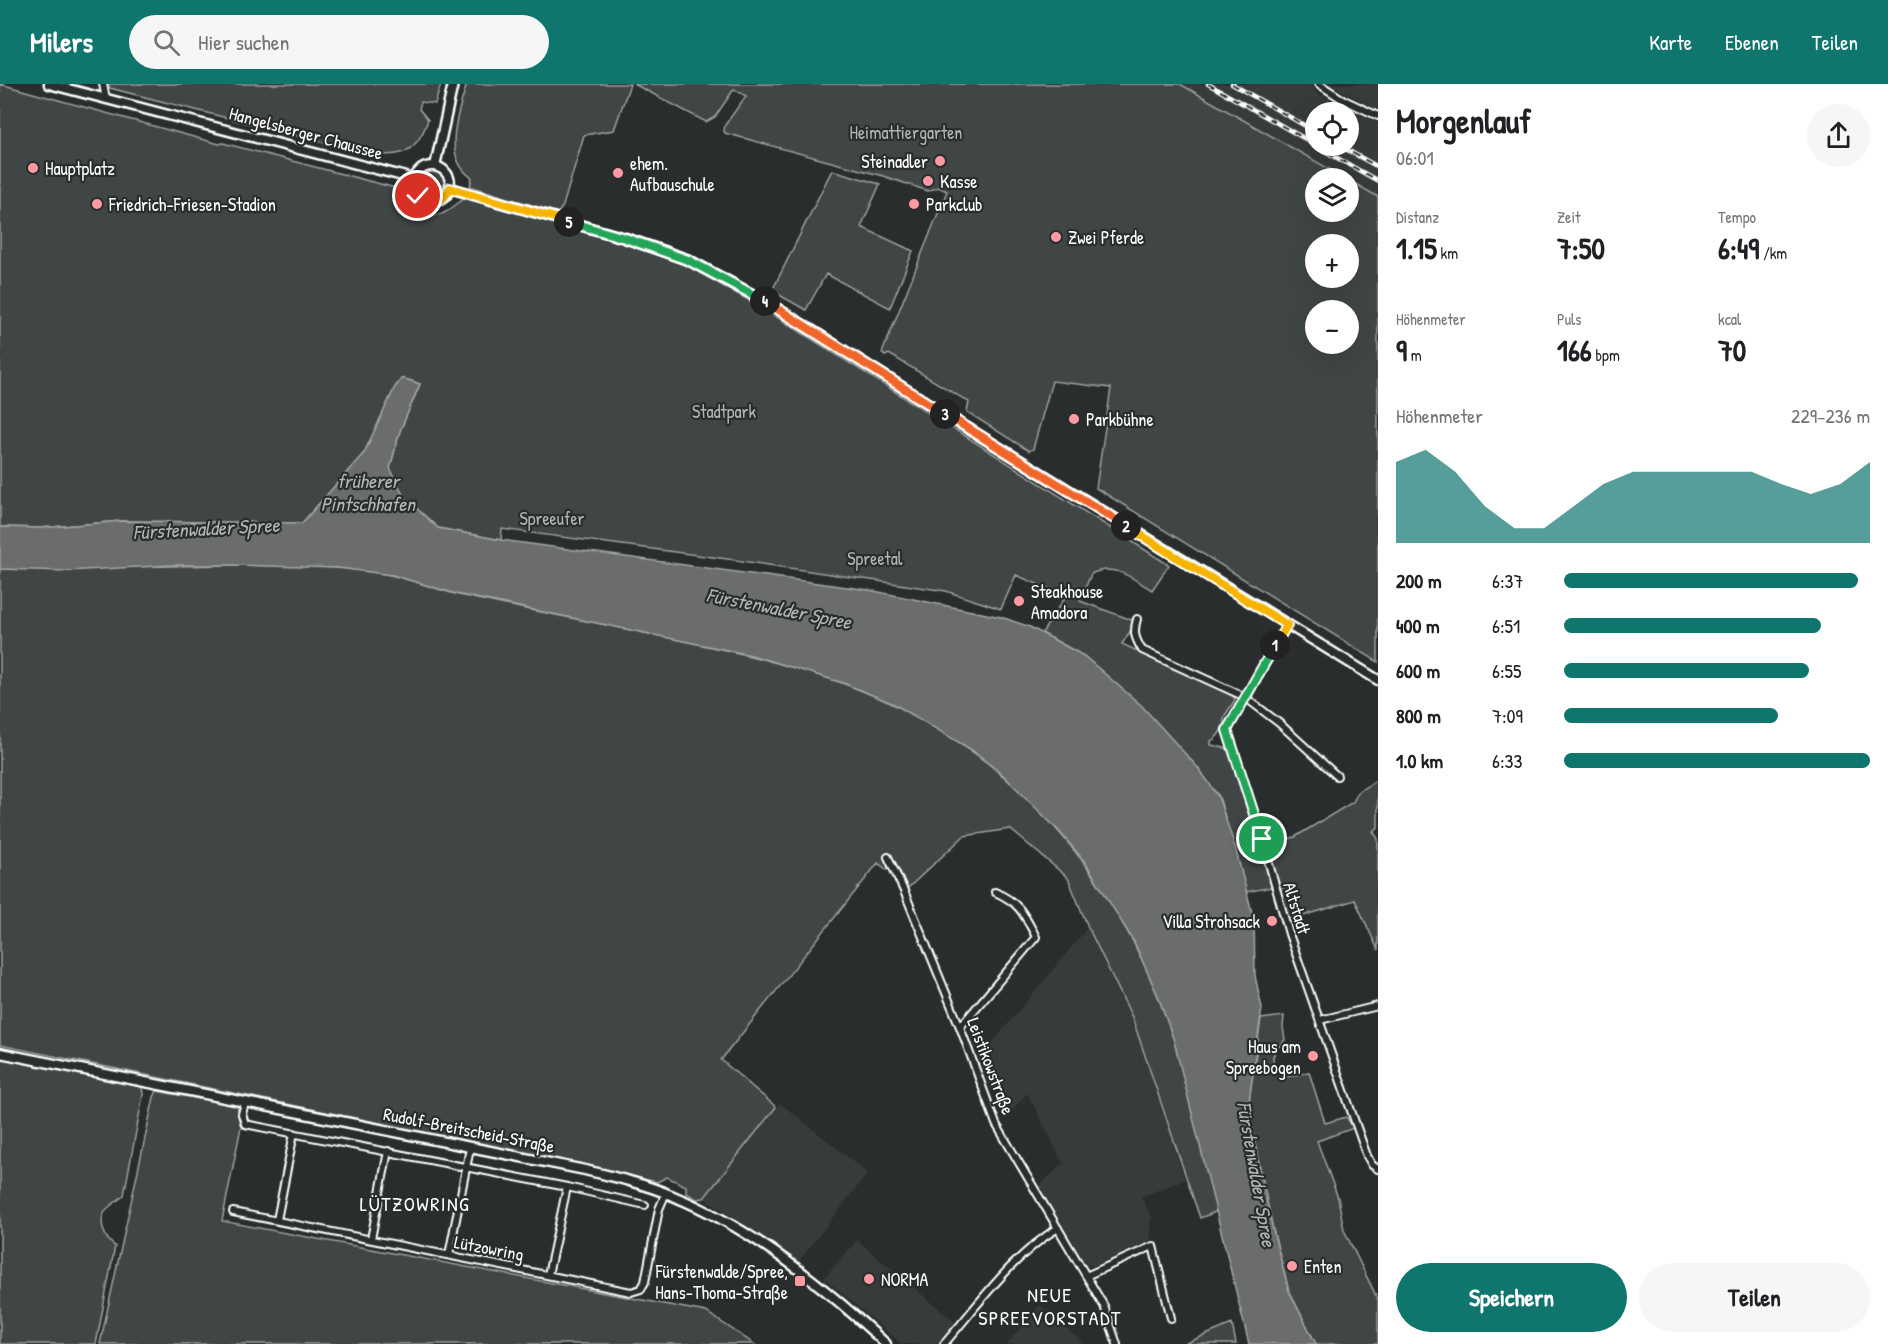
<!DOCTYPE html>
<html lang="de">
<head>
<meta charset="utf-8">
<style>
	:root { --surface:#fff; --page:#f6f6f6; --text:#202124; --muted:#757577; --accent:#0f766e }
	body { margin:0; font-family:"Patrick Hand",sans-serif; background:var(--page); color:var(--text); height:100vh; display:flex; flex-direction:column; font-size:22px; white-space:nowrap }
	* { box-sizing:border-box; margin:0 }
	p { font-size:20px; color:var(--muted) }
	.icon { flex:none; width:33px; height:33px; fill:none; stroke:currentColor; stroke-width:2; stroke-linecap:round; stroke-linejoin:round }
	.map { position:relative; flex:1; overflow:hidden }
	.sheet { display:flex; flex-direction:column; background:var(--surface); width:510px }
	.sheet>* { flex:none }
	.fabs { position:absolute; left:1305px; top:18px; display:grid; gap:12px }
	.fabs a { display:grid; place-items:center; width:54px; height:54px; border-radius:50%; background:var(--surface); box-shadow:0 6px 24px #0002; font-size:30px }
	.pin { position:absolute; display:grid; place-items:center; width:51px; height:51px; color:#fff; margin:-26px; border:3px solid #fff; border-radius:50%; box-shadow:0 2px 6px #0007 }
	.km { position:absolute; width:30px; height:30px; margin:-15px; border-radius:50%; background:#222; color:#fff; font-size:16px; line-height:30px; text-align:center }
	.round { display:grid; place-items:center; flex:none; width:63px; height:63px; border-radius:32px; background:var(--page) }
	.summary { display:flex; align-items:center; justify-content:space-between; height:102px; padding:0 18px }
	h1 { font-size:33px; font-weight:800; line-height:45px }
	.figures { display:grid; grid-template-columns:repeat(3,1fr); gap:9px; height:102px; padding:6px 18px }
	.figures div { display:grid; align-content:center }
	.figures b { font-size:30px; font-weight:800 }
	.figures small { font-size:16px; font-weight:400 }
	.figures p { font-size:16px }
	.chart { height:168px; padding:12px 18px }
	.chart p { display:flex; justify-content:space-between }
	.chart svg { width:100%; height:108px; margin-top:6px; fill:var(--accent); opacity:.7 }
	.primary-button { display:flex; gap:12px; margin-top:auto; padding:12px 18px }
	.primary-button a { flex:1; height:69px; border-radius:36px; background:var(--accent); color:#fff; font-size:24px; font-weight:800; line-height:69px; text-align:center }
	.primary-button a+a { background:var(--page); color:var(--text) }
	ul { padding:0 18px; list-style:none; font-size:20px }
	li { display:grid; grid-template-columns:96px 72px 1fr; align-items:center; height:45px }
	li i { height:15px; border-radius:8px; background:var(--accent) }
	header { display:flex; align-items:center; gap:36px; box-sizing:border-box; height:84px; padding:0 30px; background:var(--accent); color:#fff }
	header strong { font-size:28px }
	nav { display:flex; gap:33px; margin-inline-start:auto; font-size:21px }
	.search { width:420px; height:54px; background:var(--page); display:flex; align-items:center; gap:15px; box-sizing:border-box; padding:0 21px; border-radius:33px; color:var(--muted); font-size:22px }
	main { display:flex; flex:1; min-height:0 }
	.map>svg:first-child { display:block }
	.built { fill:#373a3b; fill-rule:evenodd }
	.green { fill:#414445; stroke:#a0a2a2; stroke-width:1.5; fill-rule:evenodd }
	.water { fill:#6a6c6d; stroke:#a6a7a7; stroke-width:1.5 }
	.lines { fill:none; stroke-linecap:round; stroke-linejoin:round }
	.street-casing { stroke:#fff; stroke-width:10 }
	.secondary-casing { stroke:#fff; stroke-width:13 }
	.street { stroke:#2a2d2e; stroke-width:6 }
	.secondary { stroke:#2a2d2e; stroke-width:8 }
	.rail-casing { stroke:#fff; stroke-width:4.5 }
	.rail { stroke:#2a2d2e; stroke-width:2; stroke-dasharray:7; stroke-linecap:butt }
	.split-1-casing { stroke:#fff; stroke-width:12 }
	.split-2-casing { stroke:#fff; stroke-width:12 }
	.split-3-casing { stroke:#fff; stroke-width:12 }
	.split-4-casing { stroke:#fff; stroke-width:12 }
	.split-5-casing { stroke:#fff; stroke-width:12 }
	.split-6-casing { stroke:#fff; stroke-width:12 }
	.split-1 { stroke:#22a559; stroke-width:8 }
	.split-2 { stroke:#f5b400; stroke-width:8 }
	.split-3 { stroke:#f0652b; stroke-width:8 }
	.split-4 { stroke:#f0652b; stroke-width:8 }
	.split-5 { stroke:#22a559; stroke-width:8 }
	.split-6 { stroke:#f5b400; stroke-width:8 }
	.poi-dot { fill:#ff9aa2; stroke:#2a2d2e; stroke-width:2 }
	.labels { text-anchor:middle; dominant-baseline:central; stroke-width:4.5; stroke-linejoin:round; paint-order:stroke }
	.park-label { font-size:18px; fill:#b3b4b5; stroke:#2a2d2e }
	.street-label { font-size:18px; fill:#fff; stroke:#2a2d2e }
	.poi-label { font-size:18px; fill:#fff; stroke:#2a2d2e; text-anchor:start }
	.water-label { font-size:20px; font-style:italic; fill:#b4b6b6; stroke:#2a2d2e }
	.neighbourhood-label { font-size:20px; letter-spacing:1.5px; fill:#fff; stroke:#2a2d2e }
</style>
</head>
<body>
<header>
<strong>Milers</strong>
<div class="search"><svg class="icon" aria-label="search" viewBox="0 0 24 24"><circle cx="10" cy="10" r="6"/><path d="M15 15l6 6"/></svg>Hier suchen</div>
<nav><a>Karte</a><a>Ebenen</a><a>Teilen</a></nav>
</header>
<main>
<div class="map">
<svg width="1378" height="1260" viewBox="0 0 1378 1260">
	<rect width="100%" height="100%" fill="#2a2d2e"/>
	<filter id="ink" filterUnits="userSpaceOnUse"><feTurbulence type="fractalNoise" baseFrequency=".0167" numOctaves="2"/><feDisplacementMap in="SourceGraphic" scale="12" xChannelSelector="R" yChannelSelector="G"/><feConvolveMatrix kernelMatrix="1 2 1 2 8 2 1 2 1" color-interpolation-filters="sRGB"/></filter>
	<g filter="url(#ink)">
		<path class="built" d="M1180,0h130l7,9 61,30v74l-30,-19h-3zM1316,28h32v34h-32z
			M1329,0h49v25l-19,-9z
			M1291,801l12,31 -12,4 -11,-31z
			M1088,843l44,90 53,162 -44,18 11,20 -2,9 1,11 -3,6 -55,23 -9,-2 -46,-77 25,-24 -36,-70 -22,26 -26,-60z
			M780,1019l88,70 -69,88 -95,-63z
			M857,1156l99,83 -17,21h-37l-78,-66z
			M1040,1221l44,39h-77z"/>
		<path class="green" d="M0,0l219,60 4,-1 176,46c9,15 27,34 47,23 6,-4 13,-10 19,-14l154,43 68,25 74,41 408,258 -17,25c-19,-11 -38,-28 -61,-16l-11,27 52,19 -1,10 -9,14 111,51 2,5 -11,17c1,9 -5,20 -13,24v4l18,4 30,91 13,47 -26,5 -27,-96 -78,-90 -57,-50 -42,-23 24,-37 -50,-21 -15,34 -55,-18 -211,-31 -233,-31 -1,11 -63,-12 -34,-31 -14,-29 10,-37 20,-47 -18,-6 -38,75 -62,70 -181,-2 -81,7 -40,-1z
			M108,0h333l-6,20 -14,-2 -2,7 9,11c-14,41 -35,37 -72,31l-246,-63z
			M467,0h163l-16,46 -30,5 -21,71 -5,7 -88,-27 2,-8c-31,-21 -14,-66 -5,-94z
			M634,0h546l165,94h-29v34h32l1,-32 29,17v465l-282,-174 15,-100 -59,-7 -19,68 -4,2 -62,-39 2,-10 -80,-48 -4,2 -3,-3 65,-162 -9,-4 -10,4 -45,-15 -158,-43 -1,-2 1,-6 21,-29 -12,-7 -19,28 -9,5zM1316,160h32v34h-32zM1316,226h32v34h-32z
			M832,86l48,14 -19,43 52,24 -23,57 -64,-34 -20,36 -34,-19z
			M418 100a14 14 0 1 1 28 0a14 14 0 1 1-28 0Z
			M233,481c52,1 105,0 157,10 23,5 46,14 69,20 49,11 99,20 148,30 79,17 159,31 235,58 166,59 278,192 332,357 18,55 30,114 44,171l-18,7 -68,-201 -44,-90 -20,-49 -58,-49 -46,7 -56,52 -14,-28 -7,10 -9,-7 -157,197 55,47 -72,91 -7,1 -11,-6v-7l-19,-9 -10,5 -205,-44 -452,-93v-476z
			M1378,695v49l-5,3 5,8v111l-23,-50 -52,16 -12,-31 -11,4 -13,-44 28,-8 58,-35 5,-10z
			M1284,932l-1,11 2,13c-16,16 -15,18 -3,38l27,-6 16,51 21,-6 8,11 -37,13 21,57 6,32 34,70v44h-62l-27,-53 -16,-61 -22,-104 -2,-25 12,-82z
			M0,974l142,29 1,8 -19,100c-5,5 -15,11 -19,16 -7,12 0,29 10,35l-19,98h-96z
			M157,1007l80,15 4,21 -19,94 484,91 48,32h-654l54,-247z
			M1232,1240l4,20h-52z"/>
		<path class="water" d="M402,294l18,6 -20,47 -10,37 14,29 34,31 63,12 368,50 132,27 29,10 54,29 57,49 59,65 18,26 17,51 19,73 1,56 7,32 -13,93 2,25 22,104 16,61 27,53h-67l-75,-303 -16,-45 -24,-54 -49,-80 -28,-33 -59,-59 -26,-20 -78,-46 -51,-21 -92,-28 -295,-61 -64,-19 -53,-7 -106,-3h-60l-107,6 -66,-2v-42l40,1 81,-7 181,2 62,-70 31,-66z"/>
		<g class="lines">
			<defs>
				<path id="street" d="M103,0l3,15
					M1319,0l23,15 36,17
					M1137,535c-4,14 -2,19 5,31l103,47 34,26 58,53
					M1287,541l-60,105 35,109 27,95 78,222 5,9 6,4
					M888,773l16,34 56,136 36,97 108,182 13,38
					M1320,936l58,-14
					M960,943l76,-90c-12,-23 -16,-34 -41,-45
					M245,1019l-3,11 3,10 322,63 78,18
					M233,1128l398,80 10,-3 4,-7 14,-73 7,-16
					M277,1136l17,-87
					M371,1155l17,-88
					M449,1171l21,-107
					M548,1191l19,-88
					M1086,1192l67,-30 18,72
					M944,1260c35,-40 69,-89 114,-116"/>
				<path id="secondary" d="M49,0l365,95
					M414 100a18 18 0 1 1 36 0a18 18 0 1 1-36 0Z
					M435,82l18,-82
					M450,104l175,50 64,22 81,44 186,117 422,259
					M0,969l585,117c30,7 60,14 88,26 79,32 151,90 213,148"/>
			</defs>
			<use href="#street" class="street-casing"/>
			<use href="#secondary" class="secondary-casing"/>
			<use href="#street" class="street"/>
			<use href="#secondary" class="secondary"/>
			<defs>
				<path id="rail" d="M1208,0l108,61
					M1232,0l84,48
					M1316,62l62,35
					M1340,62l38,21"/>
			</defs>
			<use href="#rail" class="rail-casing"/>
			<use href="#rail" class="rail"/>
		</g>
	</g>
	<g class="lines" filter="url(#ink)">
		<defs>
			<path id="split-1" d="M1262,755l-35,-109 48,-85"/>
			<path id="split-2" d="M1126,442l161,99 -12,20"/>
			<path id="split-3" d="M945,330l181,112"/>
			<path id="split-4" d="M765,217l180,113"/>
			<path id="split-5" d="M569,138l56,16 63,22 77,41"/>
			<path id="split-6" d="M418,112c13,10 26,6 32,-8l119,34"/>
		</defs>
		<use href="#split-1" class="split-1-casing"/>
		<use href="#split-2" class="split-2-casing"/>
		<use href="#split-3" class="split-3-casing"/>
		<use href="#split-4" class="split-4-casing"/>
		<use href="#split-5" class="split-5-casing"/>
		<use href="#split-6" class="split-6-casing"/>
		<use href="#split-1" class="split-1"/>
		<use href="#split-2" class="split-2"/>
		<use href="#split-3" class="split-3"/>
		<use href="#split-4" class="split-4"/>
		<use href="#split-5" class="split-5"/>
		<use href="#split-6" class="split-6"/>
	</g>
	<g class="poi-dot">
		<circle cx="940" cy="77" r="6"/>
		<circle cx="33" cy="84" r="6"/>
		<circle cx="618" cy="89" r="6"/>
		<circle cx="928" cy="97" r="6"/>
		<circle cx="97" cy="120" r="6"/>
		<circle cx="914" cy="120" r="6"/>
		<circle cx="1056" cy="153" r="6"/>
		<circle cx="1074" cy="335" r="6"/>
		<circle cx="1019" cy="517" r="6"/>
		<circle cx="1272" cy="837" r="6"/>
		<circle cx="1313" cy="972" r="6"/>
		<circle cx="1292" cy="1182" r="6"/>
		<circle cx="869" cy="1195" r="6"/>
		<rect x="794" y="1191" width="12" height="12" rx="3"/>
	</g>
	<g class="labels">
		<g class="park-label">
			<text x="906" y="48">Heimattiergarten</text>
			<text x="724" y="327">Stadtpark</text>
			<text x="552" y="434">Spreeufer</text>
			<text x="875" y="474">Spreetal</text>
		</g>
		<g class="street-label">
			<text transform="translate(306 49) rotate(15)">Hangelsberger Chaussee</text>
			<text transform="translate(1297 824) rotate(73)">Altstadt</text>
			<text transform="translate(991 982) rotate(69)">Leistikowstraße</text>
			<text transform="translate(469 1046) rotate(11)">Rudolf-Breitscheid-Straße</text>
			<text transform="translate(489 1164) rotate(11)">Lützowring</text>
		</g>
		<g class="poi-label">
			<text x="928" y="77" text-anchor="end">Steinadler</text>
			<text x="630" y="79">ehem.<tspan x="630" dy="21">Aufbauschule</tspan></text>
			<text x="45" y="84">Hauptplatz</text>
			<text x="940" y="97">Kasse</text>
			<text x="109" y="120">Friedrich-Friesen-Stadion</text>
			<text x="926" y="120">Parkclub</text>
			<text x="1068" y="153">Zwei Pferde</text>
			<text x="1086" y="335">Parkbühne</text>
			<text x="1031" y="507">Steakhouse<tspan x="1031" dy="21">Amadora</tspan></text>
			<text x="1260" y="837" text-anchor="end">Villa Strohsack</text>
			<text x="1301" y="962" text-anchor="end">Haus am<tspan x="1301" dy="21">Spreebogen</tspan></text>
			<text x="1304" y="1182">Enten</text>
			<text x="788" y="1187" text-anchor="end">Fürstenwalde/Spree,<tspan x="788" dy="21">Hans-Thoma-Straße</tspan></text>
			<text x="881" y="1195">NORMA</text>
		</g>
		<g class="water-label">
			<text x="368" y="396">früherer<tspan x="368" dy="23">Pintschhafen</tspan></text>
			<text transform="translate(206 444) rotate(-3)">Fürstenwalder Spree</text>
			<text transform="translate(779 524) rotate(11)">Fürstenwalder Spree</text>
			<text transform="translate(1257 1090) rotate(80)">Fürstenwalder Spree</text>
		</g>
		<g class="neighbourhood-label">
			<text x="415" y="1119">LÜTZOWRING</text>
			<text x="1050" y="1210">NEUE<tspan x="1050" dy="23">SPREEVORSTADT</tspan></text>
		</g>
	</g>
</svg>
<div class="fabs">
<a><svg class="icon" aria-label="locate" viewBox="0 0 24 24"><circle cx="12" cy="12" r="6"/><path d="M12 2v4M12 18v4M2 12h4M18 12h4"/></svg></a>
<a><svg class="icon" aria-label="layers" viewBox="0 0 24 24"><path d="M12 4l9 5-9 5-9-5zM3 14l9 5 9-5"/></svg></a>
<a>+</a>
<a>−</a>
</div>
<div class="pin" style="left:1262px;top:755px;background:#1e9e55"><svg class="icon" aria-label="arrive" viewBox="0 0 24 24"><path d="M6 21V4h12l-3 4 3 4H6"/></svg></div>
<div class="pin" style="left:418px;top:112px;background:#d93025"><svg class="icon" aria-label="check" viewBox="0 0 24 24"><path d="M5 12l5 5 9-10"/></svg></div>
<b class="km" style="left:1275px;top:561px">1</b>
<b class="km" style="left:1126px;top:442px">2</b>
<b class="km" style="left:945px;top:330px">3</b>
<b class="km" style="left:765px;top:217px">4</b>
<b class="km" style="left:569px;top:138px">5</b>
</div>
<section class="sheet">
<div class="summary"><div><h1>Morgenlauf</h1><p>06:01</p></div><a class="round"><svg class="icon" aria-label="share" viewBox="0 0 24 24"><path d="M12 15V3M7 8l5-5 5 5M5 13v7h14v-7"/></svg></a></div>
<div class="figures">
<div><p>Distanz</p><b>1.15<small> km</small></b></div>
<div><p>Zeit</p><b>7:50</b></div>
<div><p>Tempo</p><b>6:49<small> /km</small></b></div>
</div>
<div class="figures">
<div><p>Höhenmeter</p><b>9<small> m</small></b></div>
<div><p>Puls</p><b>166<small> bpm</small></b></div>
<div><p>kcal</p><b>70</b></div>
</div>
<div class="chart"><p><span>Höhenmeter</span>229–236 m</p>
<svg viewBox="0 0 160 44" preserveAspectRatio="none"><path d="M0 44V11L10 6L20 15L30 29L40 38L50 38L60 29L70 20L80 15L90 15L100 15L110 15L120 15L130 20L140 24L150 20L160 11V44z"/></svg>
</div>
<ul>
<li><b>200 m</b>6:37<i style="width:96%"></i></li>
<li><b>400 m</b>6:51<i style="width:84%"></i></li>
<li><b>600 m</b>6:55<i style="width:80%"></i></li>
<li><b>800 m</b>7:09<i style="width:70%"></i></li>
<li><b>1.0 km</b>6:33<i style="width:100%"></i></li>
</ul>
<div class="primary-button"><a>Speichern</a><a>Teilen</a></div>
</section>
</main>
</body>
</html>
